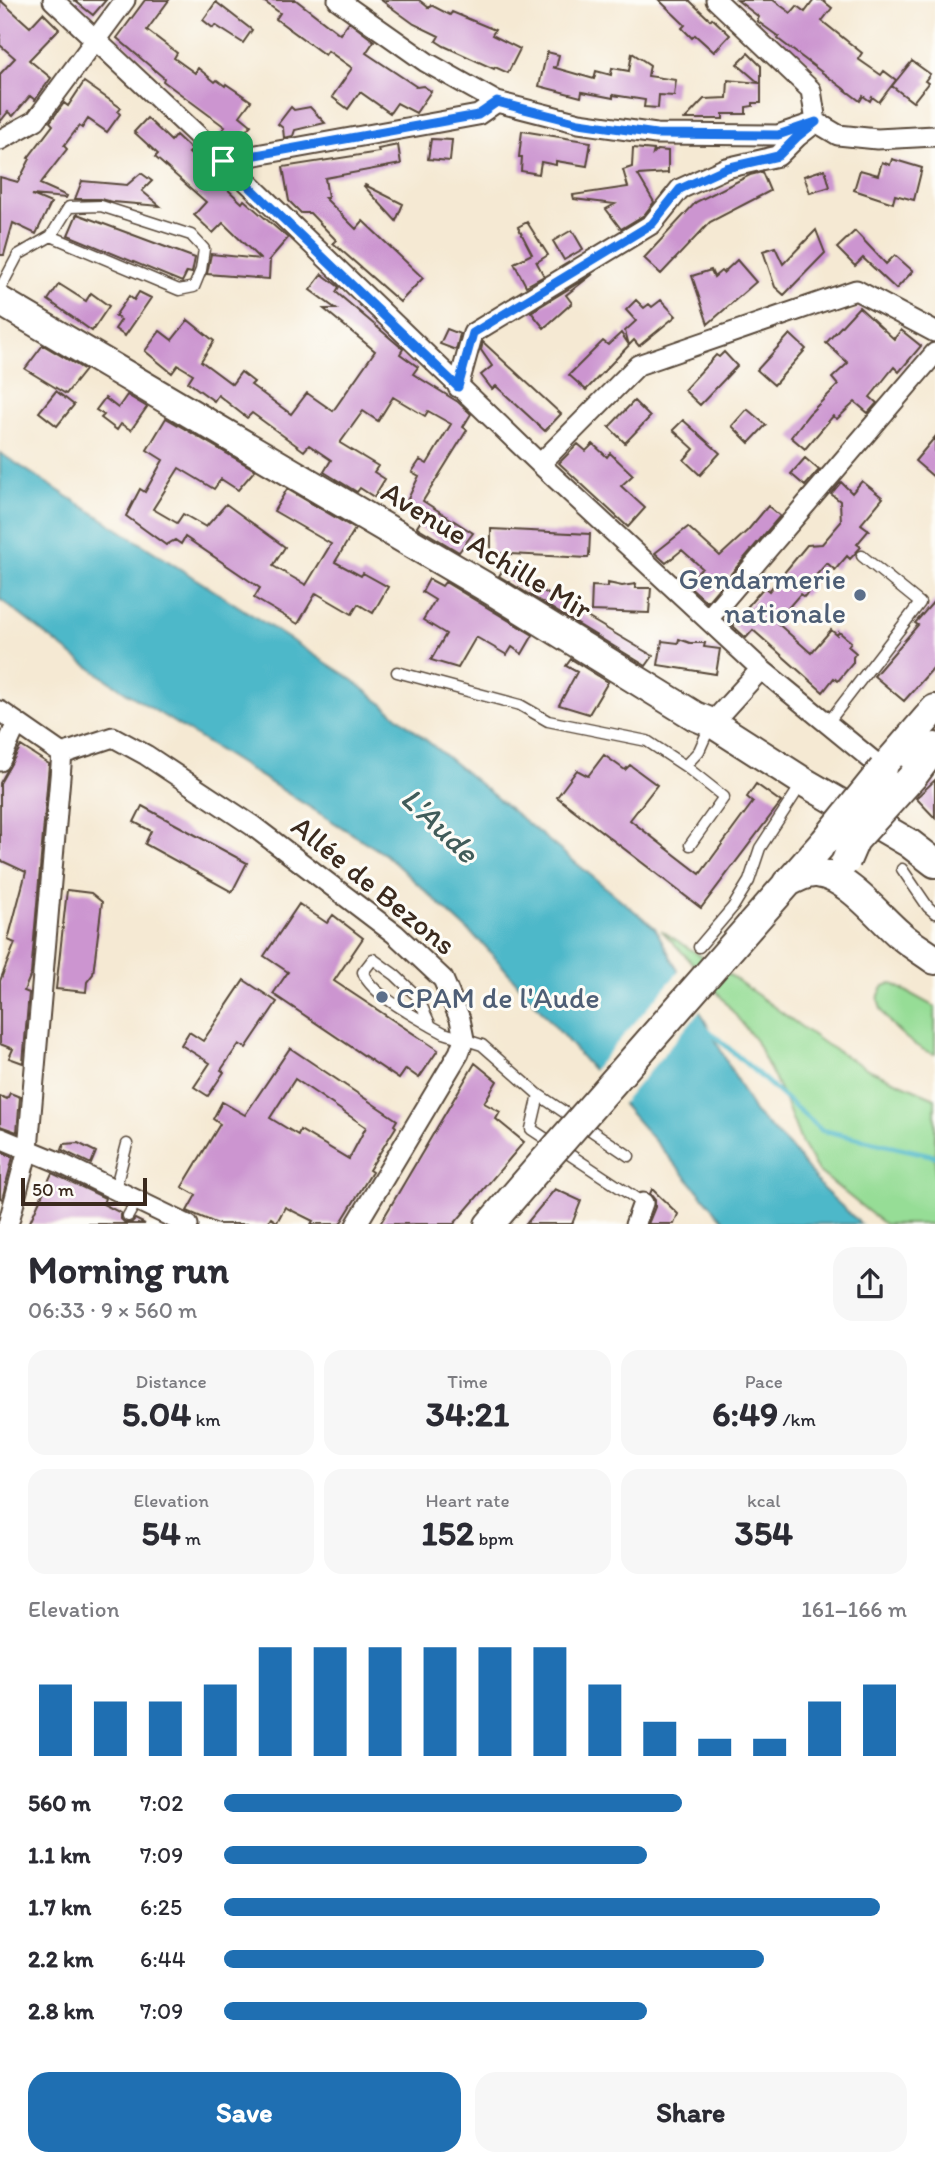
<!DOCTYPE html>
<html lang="en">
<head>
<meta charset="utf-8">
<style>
	:root { --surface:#fff; --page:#f7f7f7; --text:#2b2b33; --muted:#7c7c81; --accent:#1f6fb2 }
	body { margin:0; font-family:Itim,sans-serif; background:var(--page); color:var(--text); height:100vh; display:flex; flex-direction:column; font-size:26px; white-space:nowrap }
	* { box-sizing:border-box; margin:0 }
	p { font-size:23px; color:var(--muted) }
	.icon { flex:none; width:38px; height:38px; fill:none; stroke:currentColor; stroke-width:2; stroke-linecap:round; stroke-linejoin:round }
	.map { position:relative; height:1224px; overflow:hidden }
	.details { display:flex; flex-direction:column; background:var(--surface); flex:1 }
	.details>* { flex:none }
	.scale { position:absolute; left:21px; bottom:18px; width:126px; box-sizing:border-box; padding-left:7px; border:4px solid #3b2a1e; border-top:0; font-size:19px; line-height:24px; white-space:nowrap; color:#3b2a1e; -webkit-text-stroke:5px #fdfcf7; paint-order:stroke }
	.pin { position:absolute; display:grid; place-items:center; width:60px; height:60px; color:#fff; margin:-30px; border-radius:14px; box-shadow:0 4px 10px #0006 }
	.round { display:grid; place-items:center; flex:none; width:74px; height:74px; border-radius:21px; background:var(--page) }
	.head { display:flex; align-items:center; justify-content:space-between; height:119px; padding:0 28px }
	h1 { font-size:38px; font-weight:700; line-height:52px }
	.metrics { display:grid; grid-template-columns:repeat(3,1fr); gap:10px; height:119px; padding:7px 28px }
	.metrics div { display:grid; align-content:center; border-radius:18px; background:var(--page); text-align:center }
	.metrics b { font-size:35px; font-weight:700 }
	.metrics small { font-size:19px; font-weight:400 }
	.metrics p { font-size:19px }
	.chart { height:196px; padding:14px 28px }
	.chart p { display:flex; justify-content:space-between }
	.chart svg { width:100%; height:126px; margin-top:7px; stroke:var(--accent); stroke-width:6 }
	.button { display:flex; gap:14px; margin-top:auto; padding:14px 28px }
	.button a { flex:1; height:80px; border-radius:21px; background:var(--accent); color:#fff; font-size:28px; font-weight:700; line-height:80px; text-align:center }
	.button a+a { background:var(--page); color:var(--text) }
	ul { padding:0 28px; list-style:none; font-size:23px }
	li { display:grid; grid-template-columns:112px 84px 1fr; align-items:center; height:52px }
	li i { height:18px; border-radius:9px; background:var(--accent) }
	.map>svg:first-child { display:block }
	.green { fill:#96dd96; stroke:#68845a; stroke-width:2 }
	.water { fill:#4db8c9; stroke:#447174; stroke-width:2 }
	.pier { fill:#f5e9d3 }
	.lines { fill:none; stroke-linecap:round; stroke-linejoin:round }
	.stream { stroke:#4db8c9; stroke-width:5 }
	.building { fill:#cc95d0; fill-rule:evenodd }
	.lane-casing { stroke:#574739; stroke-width:13 }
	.street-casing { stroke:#574739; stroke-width:23 }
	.secondary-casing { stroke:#574739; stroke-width:32 }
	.lane { stroke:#fff; stroke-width:10 }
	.street { stroke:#fff; stroke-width:19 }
	.secondary { stroke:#fff; stroke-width:28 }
	.secondary-bridge-casing { stroke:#574739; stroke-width:32; stroke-linecap:butt }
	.secondary-bridge { stroke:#fff; stroke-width:28 }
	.route-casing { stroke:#fff; stroke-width:14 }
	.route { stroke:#1a73e8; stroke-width:9 }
	.service-dot { fill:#5c6f8a; stroke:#fdfcf7; stroke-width:2.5 }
	.labels { text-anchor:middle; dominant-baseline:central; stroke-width:6; stroke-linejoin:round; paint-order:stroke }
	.street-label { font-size:30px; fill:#3b2a1e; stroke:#fdfcf7 }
	.service-label { font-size:30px; fill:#4e5e75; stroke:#fdfcf7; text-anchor:end }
	.water-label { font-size:32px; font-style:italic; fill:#415c5a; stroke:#fdfcf7 }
</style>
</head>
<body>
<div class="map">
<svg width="935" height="1225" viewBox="0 0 935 1225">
	<rect width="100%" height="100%" fill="#fdfcf7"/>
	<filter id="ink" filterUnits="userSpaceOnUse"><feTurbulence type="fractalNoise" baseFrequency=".0143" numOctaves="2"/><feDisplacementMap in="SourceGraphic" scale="14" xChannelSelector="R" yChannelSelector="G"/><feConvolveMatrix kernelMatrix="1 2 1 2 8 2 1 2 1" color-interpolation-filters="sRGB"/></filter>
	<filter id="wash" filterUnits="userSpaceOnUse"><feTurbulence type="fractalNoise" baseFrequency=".00686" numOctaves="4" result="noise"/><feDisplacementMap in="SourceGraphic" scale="28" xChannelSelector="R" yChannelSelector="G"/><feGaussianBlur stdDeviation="1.57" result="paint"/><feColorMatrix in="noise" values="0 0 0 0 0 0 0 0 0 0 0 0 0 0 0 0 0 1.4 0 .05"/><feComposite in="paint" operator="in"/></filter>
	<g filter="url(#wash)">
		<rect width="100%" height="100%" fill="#f5e9d3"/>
		<path class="green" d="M661,930l69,45 95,69 43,25 67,29v126h-51l-66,-53 -16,-27 -19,-48 -27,-55 -54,-68z
			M891,983l44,24v47c-19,-4 -53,-33 -56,-52 -2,-6 2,-11 5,-16z"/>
		<path class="water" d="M0,453l353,227 302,248 99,184 37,36 32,41 38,35h-134l-242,-278 -99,-91 -259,-162 -51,-35 -76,-59z"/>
		<path class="pier" d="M681,969l21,40 -82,97 -29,-33z"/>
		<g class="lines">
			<path class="stream" d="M707,1029l114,101 114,26"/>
		</g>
		<g id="blocks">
			<path class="building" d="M0,0l30,27 13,-14 16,16 -30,31 22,18 -16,22 -5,-4 -17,20 -5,-4 -8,10v-48l15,-16 -15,-13z
				M74,0h32l-13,15z
				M145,0h24l-22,30 30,23 -3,5 21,15 3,-5 17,14 2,-2 8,6 1,-2 25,17 -11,15 11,9 -18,20 -14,-12 6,-6 -62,-46 1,-3 -47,-40z
				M262,0h34l44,34 9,-12 25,19 -8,12 51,34 6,-1 8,5 -15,22 -19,-10 -7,10 -30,-21 -12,17 -16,-12 20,-29 -24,-17 -3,4 -49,-36 4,-6z
				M381,0h38l10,8 2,-3 19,10 2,-3 43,18 -3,5 28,14 -12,24 -13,-6 -1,2 -50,-23 -8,-5 3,-5 -25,-12z
				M659,0h30l21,20 2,-2 18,17 -16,17 -19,-17 -3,3 -10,-10 3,-3z
				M737,0h36l18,13 6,-7 8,6 9,-12h8l10,8 -10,13 40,32 -4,6 23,16 3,-4 12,9 -17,22 -7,-5 -2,4 -7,-5 -3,5 -82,-62 1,-2 -22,-16 2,-4z
				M216,2l36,28 -9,13 -28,-18 -2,3 -10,-8z
				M547,52l12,3 -3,13 -4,-1 42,12 2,-8 15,4 1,-7 17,3 3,-18 18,12 -2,11 28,4 -2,16 -15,-1 -1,13 -14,-1 1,-7 -32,-5v3l-31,-6 -1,5 -42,-11z
				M748,53l13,13v37h-8v3l-7,1v7h-23v5h-38l19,-20 23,-1 1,-18 31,3 -22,-19z
				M912,61l18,13 -5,7 3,2 -15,19 -21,-16z
				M84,82l37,26 -3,4 2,2 -13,18 -19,-13 -6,9 -3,-2 -15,20 3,3 -27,35 27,12 -1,2 -34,-3 19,8 -15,31 -23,-11 -9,32h-4v-78l18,5 12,-23 -2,-1 25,-33 -3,-3 14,-19 4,3z
				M291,107l3,3 16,-3 15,16 -30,7 -2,6 -9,2 -1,-10 -5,-4z
				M147,118l24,23 5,-6 16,15 -3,3 53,50 2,-3 44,38 -19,22h1l-1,19 -62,-5 4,-20 49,5 -37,-36 -10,10 -19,-18 12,-13 -51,-45 3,-3 -24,-22z
				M522,131l69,11 -4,24 -31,-5v4l-15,-3 -2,12 -18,-3 1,-14h-3z
				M431,139l21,1 -2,21 -22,-2z
				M398,145l3,19 -76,14 3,20h-3l31,31 7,-8 60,57 -23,24 -67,-59 3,-3 -26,-27h-9l-12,-12 -6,-34 96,-15 -1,-3z
				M633,148l21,2 -1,4 4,-4 11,1v22l-30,2 16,27 -10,13 -23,14 -15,-20 9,-5 -41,-5 -1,-4 55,-8 -5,-17 9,-3z
				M892,159l30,9 -8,32 -19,-5 -2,8 -39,-13 6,-20 18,5 4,-13 8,3z
				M825,169l5,18 -20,6 -6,-17z
				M762,172l8,19 -60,31 -49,52 -17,-16 52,-56 54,-27z
				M141,173l11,8 -10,10 18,15 -47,-4 -12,-3h-26l7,-18 45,4z
				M365,185l38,19 -7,17 -32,-35z
				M77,214l118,44 -3,15 -5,-1 -5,10 -114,-47z
				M527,222l21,33 -11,7 -1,-1 8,15 -18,10 -12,-23 18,-9 -14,-27z
				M572,230l11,19 -19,11 -11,-19z
				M816,230l9,23 -41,42 -9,-8 -12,-36 12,-4 8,17z
				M855,231l31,33 9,-9 18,16 -17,18 -33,-31 -8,8 -18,-18z
				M737,260l19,22 -48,42 -16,-48 19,-6 3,7 7,-6 2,2z
				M322,274l17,13 -3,5 67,57 -3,5 18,13 -5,7 45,28 13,12 -8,13 4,3 -44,71 50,32 -14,19 -42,-25 7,-11 -19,-11 14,-29 -7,-4 8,-12 7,4 24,-40 -23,-13 -3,5 -32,-19 -15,24 -15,-10 -23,32 38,23 -4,6 11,7 -11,18 -14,-9 -3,4 -33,-20 7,-12 -22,-15 -5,6 -52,-38 -5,5 -29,-23 -4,6 -26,-19 5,-8 -15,-9 -6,8 -27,-22 15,-20 12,9 16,-20 26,21 -13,20 31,23 9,-12 13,10 -3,3 40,29 16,-21 26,18 42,-60 -51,-42h12l-26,-19z
				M593,274l-27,21 6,8 -28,25 -13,-16z
				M59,284l27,17 5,-8 18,13 -17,25 -44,-31z
				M139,292l12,6 -26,38 -10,-7 6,-9 -6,-4 14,-20 5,4z
				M636,300l8,8 5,-4 3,3 9,-7 15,16 -37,30 -5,-6 -48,50 -17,-15 34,-34 5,4 13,-12 8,12 -4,-14 11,-10 -10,-11z
				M859,307l35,32 7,-9 20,16 -22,26 -5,-5 -24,30 7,6 -9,10 -13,-11 -18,17 -4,-3 -28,33 -14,-12 18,-23 29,-29 -6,-7 16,-15 -22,-20z
				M447,329l13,5 -4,16 -16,-6z
				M790,334l16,15 -32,36 -17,-15z
				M483,342l78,72 -16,17 -49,-45 -4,3 -11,-14 11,-9 -11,-16z
				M43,345l42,25 -19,24 -41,-25z
				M724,352l13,14 -37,39 -16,-15 32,-35 3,2z
				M56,391l18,14 -17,21 -18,-14z
				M127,395l20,12 -16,23 -10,-6 -4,6 -16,-12 3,-3 -8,-5 9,-12 13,10z
				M634,401l16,16 -25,26 -16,-16z
				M747,409l19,16 -17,18 -17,-17z
				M166,418l89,52 -17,20 -17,-11 -7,10 -35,-21 -26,41 24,14 6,-9 23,13 20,-23 59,43 -12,19 33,19 25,-41 -57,-33 13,-22 68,40 -20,33 26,14 2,-3 25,14 -15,26 -15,-9 -6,10 -36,-21 -18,31 -44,-26 6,-10 -75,-51 -4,7 -6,-4 -9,5 -40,-29 14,-27 5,3 18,-32 -16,-10z
				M683,420l37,33 -20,22 -16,-15 10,-11 -21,-19z
				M935,437v41l-20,-17z
				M578,444l8,7 7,-7 14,13 3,-4 23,22 -12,11 24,22 -17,19 -69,-64z
				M805,458l14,12 -14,16 -14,-12z
				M862,481l21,17 -22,26 8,6 -12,14 4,3 -11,12 -3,-3 -12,14 -8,-7 -17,19 4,3 -10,12 -4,-3 -24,28 35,31 20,-23 6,5 2,-3 12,10 -3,4 8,7 -3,4v6l-15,18 -4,-3 -11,14 -70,-62 -7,8 -14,-13 32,-38 5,4 38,-46 15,-1 19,-22 -1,-21 -9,-7 10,-12 11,11z
				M768,506l12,10 -73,86 -20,-18 15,-16 -20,-18 -16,13 -11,-10 33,-26 32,29 28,-26z
				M491,529l99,5 -1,21 -1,3 -97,-5z
				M504,568l149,88 -7,10 -147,-90z
				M429,579l13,7 3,-4 88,53 -11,19 -10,-7 -5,8 -31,-18 -18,31 -27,-8 15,-26 -23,-14 12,-20 -13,-8z
				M608,583l14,3 14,-2 -1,4h16l-2,25 -58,-2 1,-25 16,1z
				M935,600v66l-31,35 -30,-25 44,-51 -3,-2z
				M679,639l11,4h15l-1,4 16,2 -4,25 -58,-9 4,-24 16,2z
				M571,659l37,23 -19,32 -30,-9 18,-33 -11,-6z
				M21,746l28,18 -18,210 -7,17 5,2 -6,70 -14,-5 4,-9 -13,-5v-63l15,-38 -7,-3 18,-68 -26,-12v-77z
				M604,755l21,15 5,-5 27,20 -27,35 70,54 53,-72 -6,-5 9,-13 25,18 -80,106 -144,-111 20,-27 11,6z
				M935,780v38l-19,-20z
				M142,806l105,57 -15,29 -87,-48 6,-13 -17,-9z
				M67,890l24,3 11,9 -9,72 -6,8 -1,10 -30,-3z
				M299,904l28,19 6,-8 30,23 -29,43 104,69 -19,28 -13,-9 -7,10 -126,-85 15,-22 -24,-16z
				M244,980l33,22 -31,46 -7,-4 -18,26 3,2 -16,24 -14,-9 16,-24 -29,-18 8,-13 14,9z
				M290,1048l107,72 -3,5 2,2 -27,43 3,2 -32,52h-29l2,-3 -28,-14 -8,15 -6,-4 -4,6h-49l-31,-13 9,-16 -14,-8 38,-63 -7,-5 9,-17 23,13zM295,1079l71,48 -17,32 -49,-29 -2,5 -28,-17z
				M475,1063l22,18 -13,22 16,9 -4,7 28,23 -70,82h-74z
				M10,1093l10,4 -3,35 -17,-6v-30l7,3z
				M78,1143l18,9 -5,12 -29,-14 2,-6z
				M0,1151l13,6 -11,42 -2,-1z
				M52,1173l53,25 -2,6 18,9v6l4,4h6l4,-4 10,5h-116z
				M555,1189l26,12 -9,23h-46z
				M652,1189l26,25 -4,10h-26l7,-17v-7l-5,-6z"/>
		</g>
	</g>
	<g filter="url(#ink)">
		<use href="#blocks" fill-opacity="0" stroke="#574739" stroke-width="2"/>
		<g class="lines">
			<defs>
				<path id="lane" d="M0,289l18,-34 33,-19 18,-29 32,-1 90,29 13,14 -3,21 -7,17 -15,3 -128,-54
					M397,672l123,33 28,16 99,20 38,25
					M827,724l93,-121 -58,-47
					M690,845l34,-48 -39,-31 14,-15 12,-27
					M902,869l26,38 7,6
					M699,947l34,-40 16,-26 11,-33 43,-66
					M431,1026c-18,-11 -62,-33 -68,-54l10,-13 22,16 22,21 14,30 13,7 38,12 57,50 90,61
					M539,1095l-8,34 112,74
					M115,1190l12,-46
					M128,1216l9,-16"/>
				<path id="street" d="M53,0l189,177 298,287 221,205 122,100
					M338,0l88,62 71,40 82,21 77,11 122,1 38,-13 22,13 39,4 58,-3
					M0,140l36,-20 89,-120
					M223,161l255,-46 19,-13
					M458,387l15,-54 179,-109 28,-35 46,-21 52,-12 19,-19 19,-15 -5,-32 -95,-90
					M540,464l98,-99 206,-71 12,-4 79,42
					M708,619l227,-266
					M0,711l62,43
					M712,723l49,-54
					M62,754l51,-17 33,18 107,71 142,108 48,45 17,40 4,20 -5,14 -103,172
					M0,761l17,-38
					M0,1138l58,24 130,63
					M8,1225l20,-76 34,-395
					M635,1225l8,-22"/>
				<path id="secondary" d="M0,301l496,292 199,123 17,7 92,59 105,61 26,20
					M883,769l52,-60
					M913,776l22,-29
					M787,883c9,-5 20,-11 30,-10 30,3 61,43 82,61 11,10 24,17 36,26
					M750,926l75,-85
					M489,1225l57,-66"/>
			</defs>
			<use href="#lane" class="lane-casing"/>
			<use href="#street" class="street-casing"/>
			<use href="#secondary" class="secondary-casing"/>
			<use href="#lane" class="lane"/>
			<use href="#street" class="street"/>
			<use href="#secondary" class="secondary"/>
			<defs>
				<path id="secondary-bridge" d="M825,841l58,-72
					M846,861l9,-21 58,-64
					M546,1159l204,-233"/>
			</defs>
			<use href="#secondary-bridge" class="secondary-bridge-casing"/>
			<use href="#secondary-bridge" class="secondary-bridge"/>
		</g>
	</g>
	<g class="lines" filter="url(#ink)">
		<defs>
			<path id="route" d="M497,102l82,21 77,11 122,1 38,-13 -19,15 -19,19 -52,12 -46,21 -28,35 -179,109 -15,54 -235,-226 255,-46z"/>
		</defs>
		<use href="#route" class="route-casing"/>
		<use href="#route" class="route"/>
	</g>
	<g class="service-dot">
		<circle cx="860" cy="595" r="7"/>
		<circle cx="382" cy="997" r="7"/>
	</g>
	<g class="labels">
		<g class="street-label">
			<text transform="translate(487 550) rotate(31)">Avenue Achille Mir</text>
			<text transform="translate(374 885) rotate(39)">Allée de Bezons</text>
		</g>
		<g class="service-label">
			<text x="846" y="578">Gendarmerie<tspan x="846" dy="34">nationale</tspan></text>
			<text x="396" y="997" text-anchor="start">CPAM de l'Aude</text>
		</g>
		<g class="water-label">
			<text transform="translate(440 825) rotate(44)">L'Aude</text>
		</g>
	</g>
</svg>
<div class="scale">50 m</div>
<div class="pin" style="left:223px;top:161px;background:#1e9e55"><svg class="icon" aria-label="arrive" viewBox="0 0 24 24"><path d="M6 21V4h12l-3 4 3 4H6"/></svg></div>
</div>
<section class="details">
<div class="head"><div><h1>Morning run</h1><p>06:33 · 9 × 560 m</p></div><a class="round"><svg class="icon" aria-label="share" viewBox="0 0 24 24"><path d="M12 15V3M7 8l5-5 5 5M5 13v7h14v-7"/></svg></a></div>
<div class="metrics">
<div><p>Distance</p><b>5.04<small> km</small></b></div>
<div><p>Time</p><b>34:21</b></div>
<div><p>Pace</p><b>6:49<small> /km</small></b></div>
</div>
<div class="metrics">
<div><p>Elevation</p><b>54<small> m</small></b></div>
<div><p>Heart rate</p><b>152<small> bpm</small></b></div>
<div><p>kcal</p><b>354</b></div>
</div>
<div class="chart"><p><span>Elevation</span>161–166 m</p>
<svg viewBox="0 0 160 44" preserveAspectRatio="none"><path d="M5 44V19M15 44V25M25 44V25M35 44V19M45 44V6M55 44V6M65 44V6M75 44V6M85 44V6M95 44V6M105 44V19M115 44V32M125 44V38M135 44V38M145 44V25M155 44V19"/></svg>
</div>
<ul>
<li><b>560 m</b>7:02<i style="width:67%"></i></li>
<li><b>1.1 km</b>7:09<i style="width:62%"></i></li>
<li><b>1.7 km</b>6:25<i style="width:96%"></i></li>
<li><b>2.2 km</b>6:44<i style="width:79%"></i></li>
<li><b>2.8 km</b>7:09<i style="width:62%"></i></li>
</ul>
<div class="button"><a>Save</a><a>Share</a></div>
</section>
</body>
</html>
